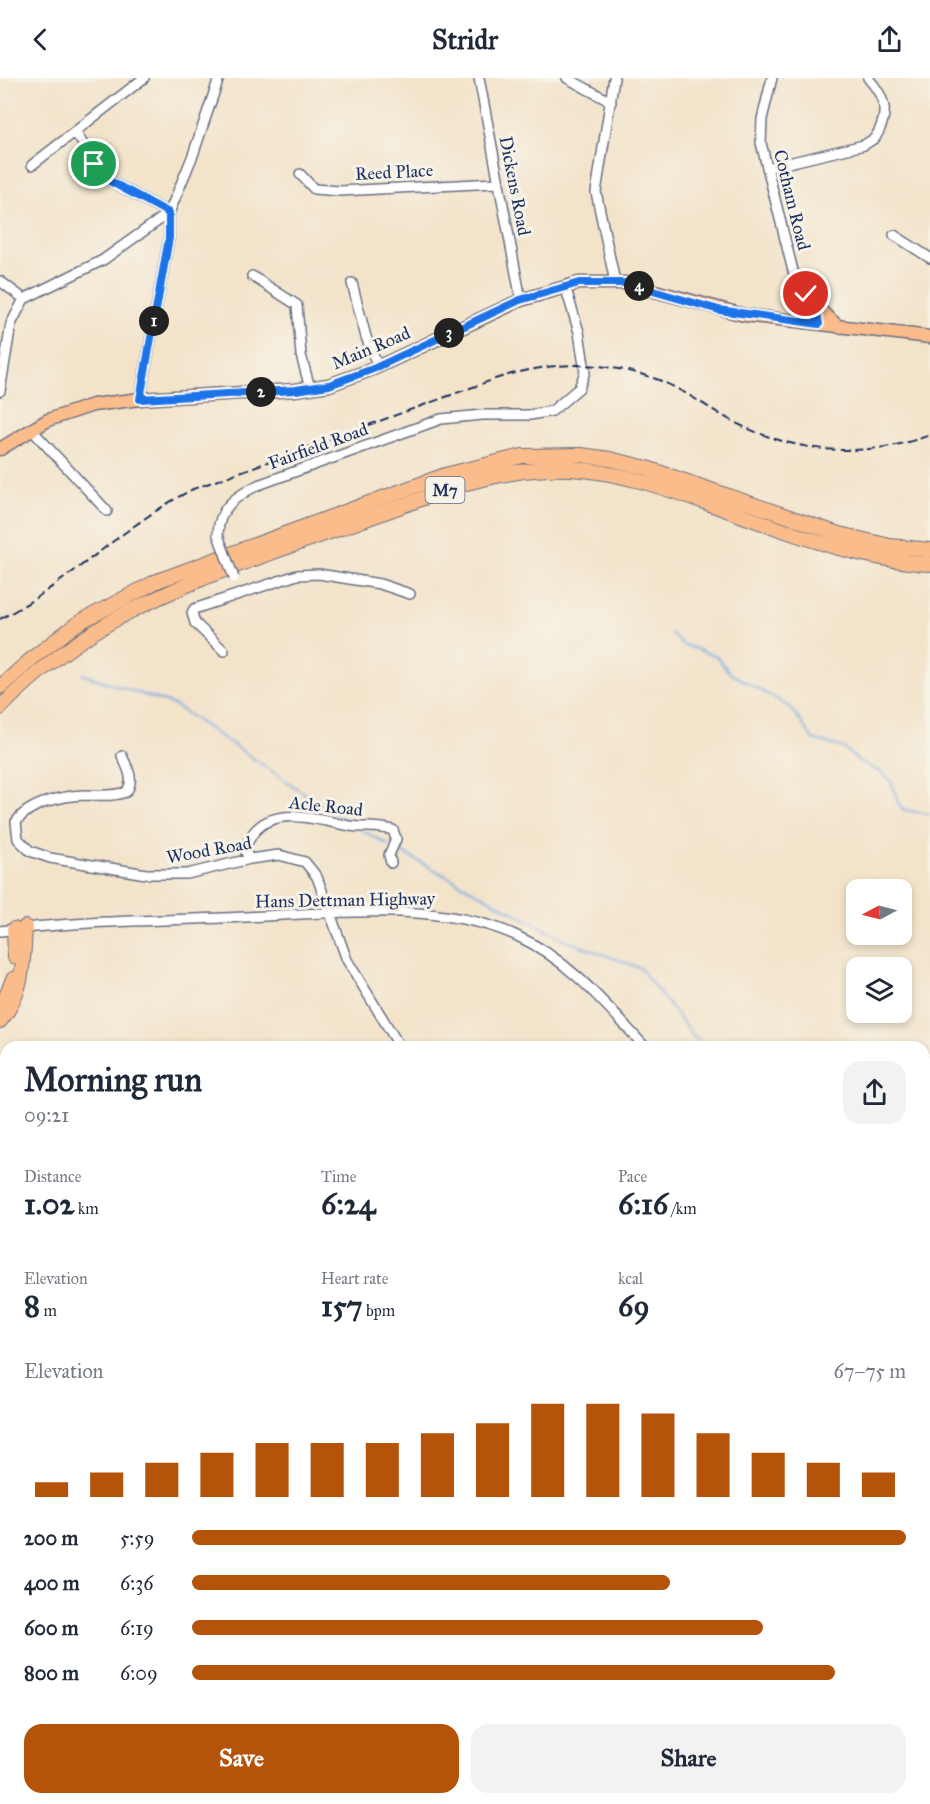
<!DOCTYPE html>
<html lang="en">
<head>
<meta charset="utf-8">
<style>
	:root { --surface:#fff; --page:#f2f2f3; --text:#1f2937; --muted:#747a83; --accent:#b45309 }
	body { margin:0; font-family:"IM FELL Great Primer",serif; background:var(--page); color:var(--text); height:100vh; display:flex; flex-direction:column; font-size:22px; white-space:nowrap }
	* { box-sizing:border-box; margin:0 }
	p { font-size:20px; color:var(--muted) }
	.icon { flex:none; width:33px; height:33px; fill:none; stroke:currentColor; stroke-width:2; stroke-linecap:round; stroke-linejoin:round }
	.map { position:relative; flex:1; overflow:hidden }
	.panel { position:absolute; left:0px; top:963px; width:930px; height:764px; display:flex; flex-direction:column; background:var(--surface); border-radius:18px 18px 0 0; box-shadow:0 3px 9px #0003 }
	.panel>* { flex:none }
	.needle { width:39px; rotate:263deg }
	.fabs { position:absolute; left:846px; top:801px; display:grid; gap:12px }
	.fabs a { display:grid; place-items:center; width:66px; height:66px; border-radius:12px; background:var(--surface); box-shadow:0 3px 9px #0003; font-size:30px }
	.pin { position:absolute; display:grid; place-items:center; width:51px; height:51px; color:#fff; margin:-26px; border:3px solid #fff; border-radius:50%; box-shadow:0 2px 6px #0007 }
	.km { position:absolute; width:30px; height:30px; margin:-15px; border-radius:50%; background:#222; color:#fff; font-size:16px; line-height:30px; text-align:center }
	.round { display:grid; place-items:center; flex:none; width:63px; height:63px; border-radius:18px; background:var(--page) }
	.overview { display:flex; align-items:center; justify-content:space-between; height:102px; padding:0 24px }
	h1 { font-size:33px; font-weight:700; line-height:45px }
	.figures { display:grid; grid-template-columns:repeat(3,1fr); gap:9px; height:102px; padding:6px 24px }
	.figures div { display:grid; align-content:center }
	.figures b { font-size:30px; font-weight:700 }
	.figures small { font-size:16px; font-weight:400 }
	.figures p { font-size:16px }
	.chart { height:168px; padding:12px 24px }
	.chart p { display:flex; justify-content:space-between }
	.chart svg { width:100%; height:108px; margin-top:6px; stroke:var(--accent); stroke-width:6 }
	.cta { display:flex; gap:12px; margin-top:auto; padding:12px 24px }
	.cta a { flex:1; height:69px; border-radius:18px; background:var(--accent); color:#fff; font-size:24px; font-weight:700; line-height:69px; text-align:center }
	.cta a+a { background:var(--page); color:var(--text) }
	ul { padding:0 24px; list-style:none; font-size:20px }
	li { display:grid; grid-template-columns:96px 72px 1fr; align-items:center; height:45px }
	li i { height:15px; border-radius:8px; background:var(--accent) }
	header { display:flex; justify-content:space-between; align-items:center; height:78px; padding:0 24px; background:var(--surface); font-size:27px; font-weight:700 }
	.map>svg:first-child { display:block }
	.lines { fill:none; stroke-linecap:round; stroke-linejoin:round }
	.stream { stroke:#75aae2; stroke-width:2 }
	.minor-casing { stroke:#676e83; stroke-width:12 }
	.major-casing { stroke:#676e83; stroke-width:15 }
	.highway-casing { stroke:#676e83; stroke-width:16 }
	.minor { stroke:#fff; stroke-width:9 }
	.major { stroke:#fabc8b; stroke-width:12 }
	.highway { stroke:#fabc8b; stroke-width:14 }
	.rail { stroke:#1b2f5e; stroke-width:2; stroke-dasharray:9 4.5; stroke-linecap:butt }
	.minor-bridge-casing { stroke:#676e83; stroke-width:12; stroke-linecap:butt }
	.minor-bridge { stroke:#fff; stroke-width:9 }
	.route-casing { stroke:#fff; stroke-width:12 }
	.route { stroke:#1a73e8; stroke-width:8 }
	.labels { text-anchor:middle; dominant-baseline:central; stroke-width:6; stroke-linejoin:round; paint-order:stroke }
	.shield { fill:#f7f3e8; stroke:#5d6a87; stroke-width:1.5 }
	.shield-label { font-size:16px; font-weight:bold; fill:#1b2f5e }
	.street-label { font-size:18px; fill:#1b2f5e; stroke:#f7f3e8 }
</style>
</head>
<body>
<header><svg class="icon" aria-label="back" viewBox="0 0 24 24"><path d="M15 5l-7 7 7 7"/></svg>Stridr<svg class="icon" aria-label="share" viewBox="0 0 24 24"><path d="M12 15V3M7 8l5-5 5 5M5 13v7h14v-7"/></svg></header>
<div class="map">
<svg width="930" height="1726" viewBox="0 0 930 1726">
	<rect width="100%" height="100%" fill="#f7f3e8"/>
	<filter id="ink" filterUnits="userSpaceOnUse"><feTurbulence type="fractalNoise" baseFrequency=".0167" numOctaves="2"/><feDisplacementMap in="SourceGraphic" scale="12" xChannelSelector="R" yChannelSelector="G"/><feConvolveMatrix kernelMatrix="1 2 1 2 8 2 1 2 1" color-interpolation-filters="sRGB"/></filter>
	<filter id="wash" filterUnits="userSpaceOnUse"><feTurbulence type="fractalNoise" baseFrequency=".008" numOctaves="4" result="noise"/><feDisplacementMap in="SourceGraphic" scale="24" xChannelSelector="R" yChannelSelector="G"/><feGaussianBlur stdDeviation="1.35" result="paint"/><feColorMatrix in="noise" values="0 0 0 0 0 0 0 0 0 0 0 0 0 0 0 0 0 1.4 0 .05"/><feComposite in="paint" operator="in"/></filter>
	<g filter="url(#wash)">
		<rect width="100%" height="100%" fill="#f3e3c9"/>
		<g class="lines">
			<path class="stream" d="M671,555l11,11 34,12 14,17 60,34 23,32 31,9 13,12 23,12 11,9 8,24 5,5 26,4
				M82,596l92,31 173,117
				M363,753l26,14
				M394,770l173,93 73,27 54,69 14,10
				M924,1113l6,2
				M772,1720l1,6"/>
		</g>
	</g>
	<g filter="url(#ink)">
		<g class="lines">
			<defs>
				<path id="minor" d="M479,0l42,222
					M567,0l44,24
					M614,0l-18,114 19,90
					M772,0l-10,41 -1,24 32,128 23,39
					M75,54l31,47 63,34v25l-29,161
					M32,87l112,-87
					M767,90l97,-23 11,-7c15,-24 11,-40 -7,-60
					M300,96l14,15 26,2 156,-8
					M894,157l36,23
					M252,198l45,29 4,50 9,33
					M0,203l24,18
					M352,205l14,54 12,30
					M0,313l11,-67 13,-25 79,-39 66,-47 24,-58 26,-77
					M31,351l76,82
					M218,457c0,-27 18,-39 40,-50l183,-66 41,-4h48l22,-4 27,-23 6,-16 -6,-40 -14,-46
					M224,573l-29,-28 -3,-10 2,-4 103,-34 22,-1 61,10 30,10
					M122,678c6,12 13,25 4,36 -14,5 -28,3 -42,3 -22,1 -55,8 -68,27l2,17 12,12 20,7 96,16h41l63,-15 29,-4 26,7 12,15 30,83 53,87
					M250,781c-7,-8 -5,-13 0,-21 20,-36 70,-17 100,-12 14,2 29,0 43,4l3,9 -7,16 2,8
					M0,853c74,-10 148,-10 222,-13 91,-3 209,-20 293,17 54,24 91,70 130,112
					M6,1053v21
					M924,1158l6,2
					M0,1227l6,-3
					M0,1577l6,-4
					M0,1685l6,10
					M6,1701v4
					M8,1720l1,6
					M192,1720l8,6
					M209,1726l1,-6"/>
				<path id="major" d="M813,226l26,23
					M0,371l48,-29 45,-15 47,-6 155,-9 34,-5 44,-16 148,-69 58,-17h46l119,32 186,22"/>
				<path id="highway" d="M0,609l35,-31 43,-33 79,-42 288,-106 77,-19 59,-1 29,4 37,9 192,66 51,12 40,4
					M0,630c84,-86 168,-118 279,-158 60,-21 120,-43 180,-65 37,-10 73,-18 112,-16 48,3 92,18 136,34 73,26 145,56 223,61
					M14,851l1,28
					M0,925l5,-4 8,-20
					M0,943c24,-28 23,-58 25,-94"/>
			</defs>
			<use href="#minor" class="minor-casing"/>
			<use href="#major" class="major-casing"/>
			<use href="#highway" class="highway-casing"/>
			<use href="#minor" class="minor"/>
			<use href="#major" class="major"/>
			<use href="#highway" class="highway"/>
			<path class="rail" d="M0,541c69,-36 124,-94 193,-130l302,-110c55,-18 107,-19 161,0 29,11 53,30 80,44 62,31 129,36 194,12"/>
			<defs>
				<path id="minor-bridge" d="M218,457l16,43"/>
			</defs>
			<use href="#minor-bridge" class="minor-bridge-casing"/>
			<use href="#minor-bridge" class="minor-bridge"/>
		</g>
	</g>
	<g class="lines" filter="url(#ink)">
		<defs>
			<path id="route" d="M94,86l12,15 63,34v25l-29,161 156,-9 33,-5 44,-16 147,-69 59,-17h46l94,27 100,14 -3,-14 -10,-16"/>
		</defs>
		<use href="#route" class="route-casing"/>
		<use href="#route" class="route"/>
	</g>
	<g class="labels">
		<rect class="shield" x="425.5" y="399" width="39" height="26" rx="4.5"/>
		<g class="shield-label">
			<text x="445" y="412">M7</text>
		</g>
		<g class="street-label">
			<text transform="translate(394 94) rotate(-3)">Reed Place</text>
			<text transform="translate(515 108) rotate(79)">Dickens Road</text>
			<text transform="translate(792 122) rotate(76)">Cotham Road</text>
			<text transform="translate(371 270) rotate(-23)">Main Road</text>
			<text transform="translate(318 368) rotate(-20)">Fairfield Road</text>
			<text transform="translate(326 728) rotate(6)">Acle Road</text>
			<text transform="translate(209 772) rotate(-10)">Wood Road</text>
			<text transform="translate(345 822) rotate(-1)">Hans Dettman Highway</text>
		</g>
	</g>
</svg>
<div class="fabs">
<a><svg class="needle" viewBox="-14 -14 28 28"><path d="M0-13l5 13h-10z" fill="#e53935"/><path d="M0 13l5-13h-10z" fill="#747a83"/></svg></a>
<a><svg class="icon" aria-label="layers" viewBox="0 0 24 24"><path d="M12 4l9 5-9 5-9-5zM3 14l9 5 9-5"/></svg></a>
</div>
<div class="pin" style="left:94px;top:86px;background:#1e9e55"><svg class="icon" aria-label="arrive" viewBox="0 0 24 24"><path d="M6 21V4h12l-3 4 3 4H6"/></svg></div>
<div class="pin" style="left:806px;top:216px;background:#d93025"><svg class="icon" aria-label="check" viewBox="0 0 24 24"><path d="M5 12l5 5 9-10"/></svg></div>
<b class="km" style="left:154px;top:243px">1</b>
<b class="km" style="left:261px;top:314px">2</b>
<b class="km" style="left:449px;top:255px">3</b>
<b class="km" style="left:639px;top:208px">4</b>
<section class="panel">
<div class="overview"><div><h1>Morning run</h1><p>09:21</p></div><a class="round"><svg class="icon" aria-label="share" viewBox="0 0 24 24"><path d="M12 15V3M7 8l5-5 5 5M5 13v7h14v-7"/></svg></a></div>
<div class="figures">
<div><p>Distance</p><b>1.02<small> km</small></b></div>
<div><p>Time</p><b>6:24</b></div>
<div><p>Pace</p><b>6:16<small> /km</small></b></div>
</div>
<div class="figures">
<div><p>Elevation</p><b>8<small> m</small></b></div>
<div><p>Heart rate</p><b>157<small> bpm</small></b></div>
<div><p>kcal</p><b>69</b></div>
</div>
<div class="chart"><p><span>Elevation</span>67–75 m</p>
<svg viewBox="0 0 160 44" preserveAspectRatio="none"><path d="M5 44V38M15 44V34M25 44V30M35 44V26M45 44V22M55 44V22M65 44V22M75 44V18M85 44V14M95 44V6M105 44V6M115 44V10M125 44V18M135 44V26M145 44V30M155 44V34"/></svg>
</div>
<ul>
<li><b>200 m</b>5:59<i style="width:100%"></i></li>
<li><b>400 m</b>6:36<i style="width:67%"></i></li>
<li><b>600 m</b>6:19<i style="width:80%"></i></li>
<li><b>800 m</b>6:09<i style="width:90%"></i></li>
</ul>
<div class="cta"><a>Save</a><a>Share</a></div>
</section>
</div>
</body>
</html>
